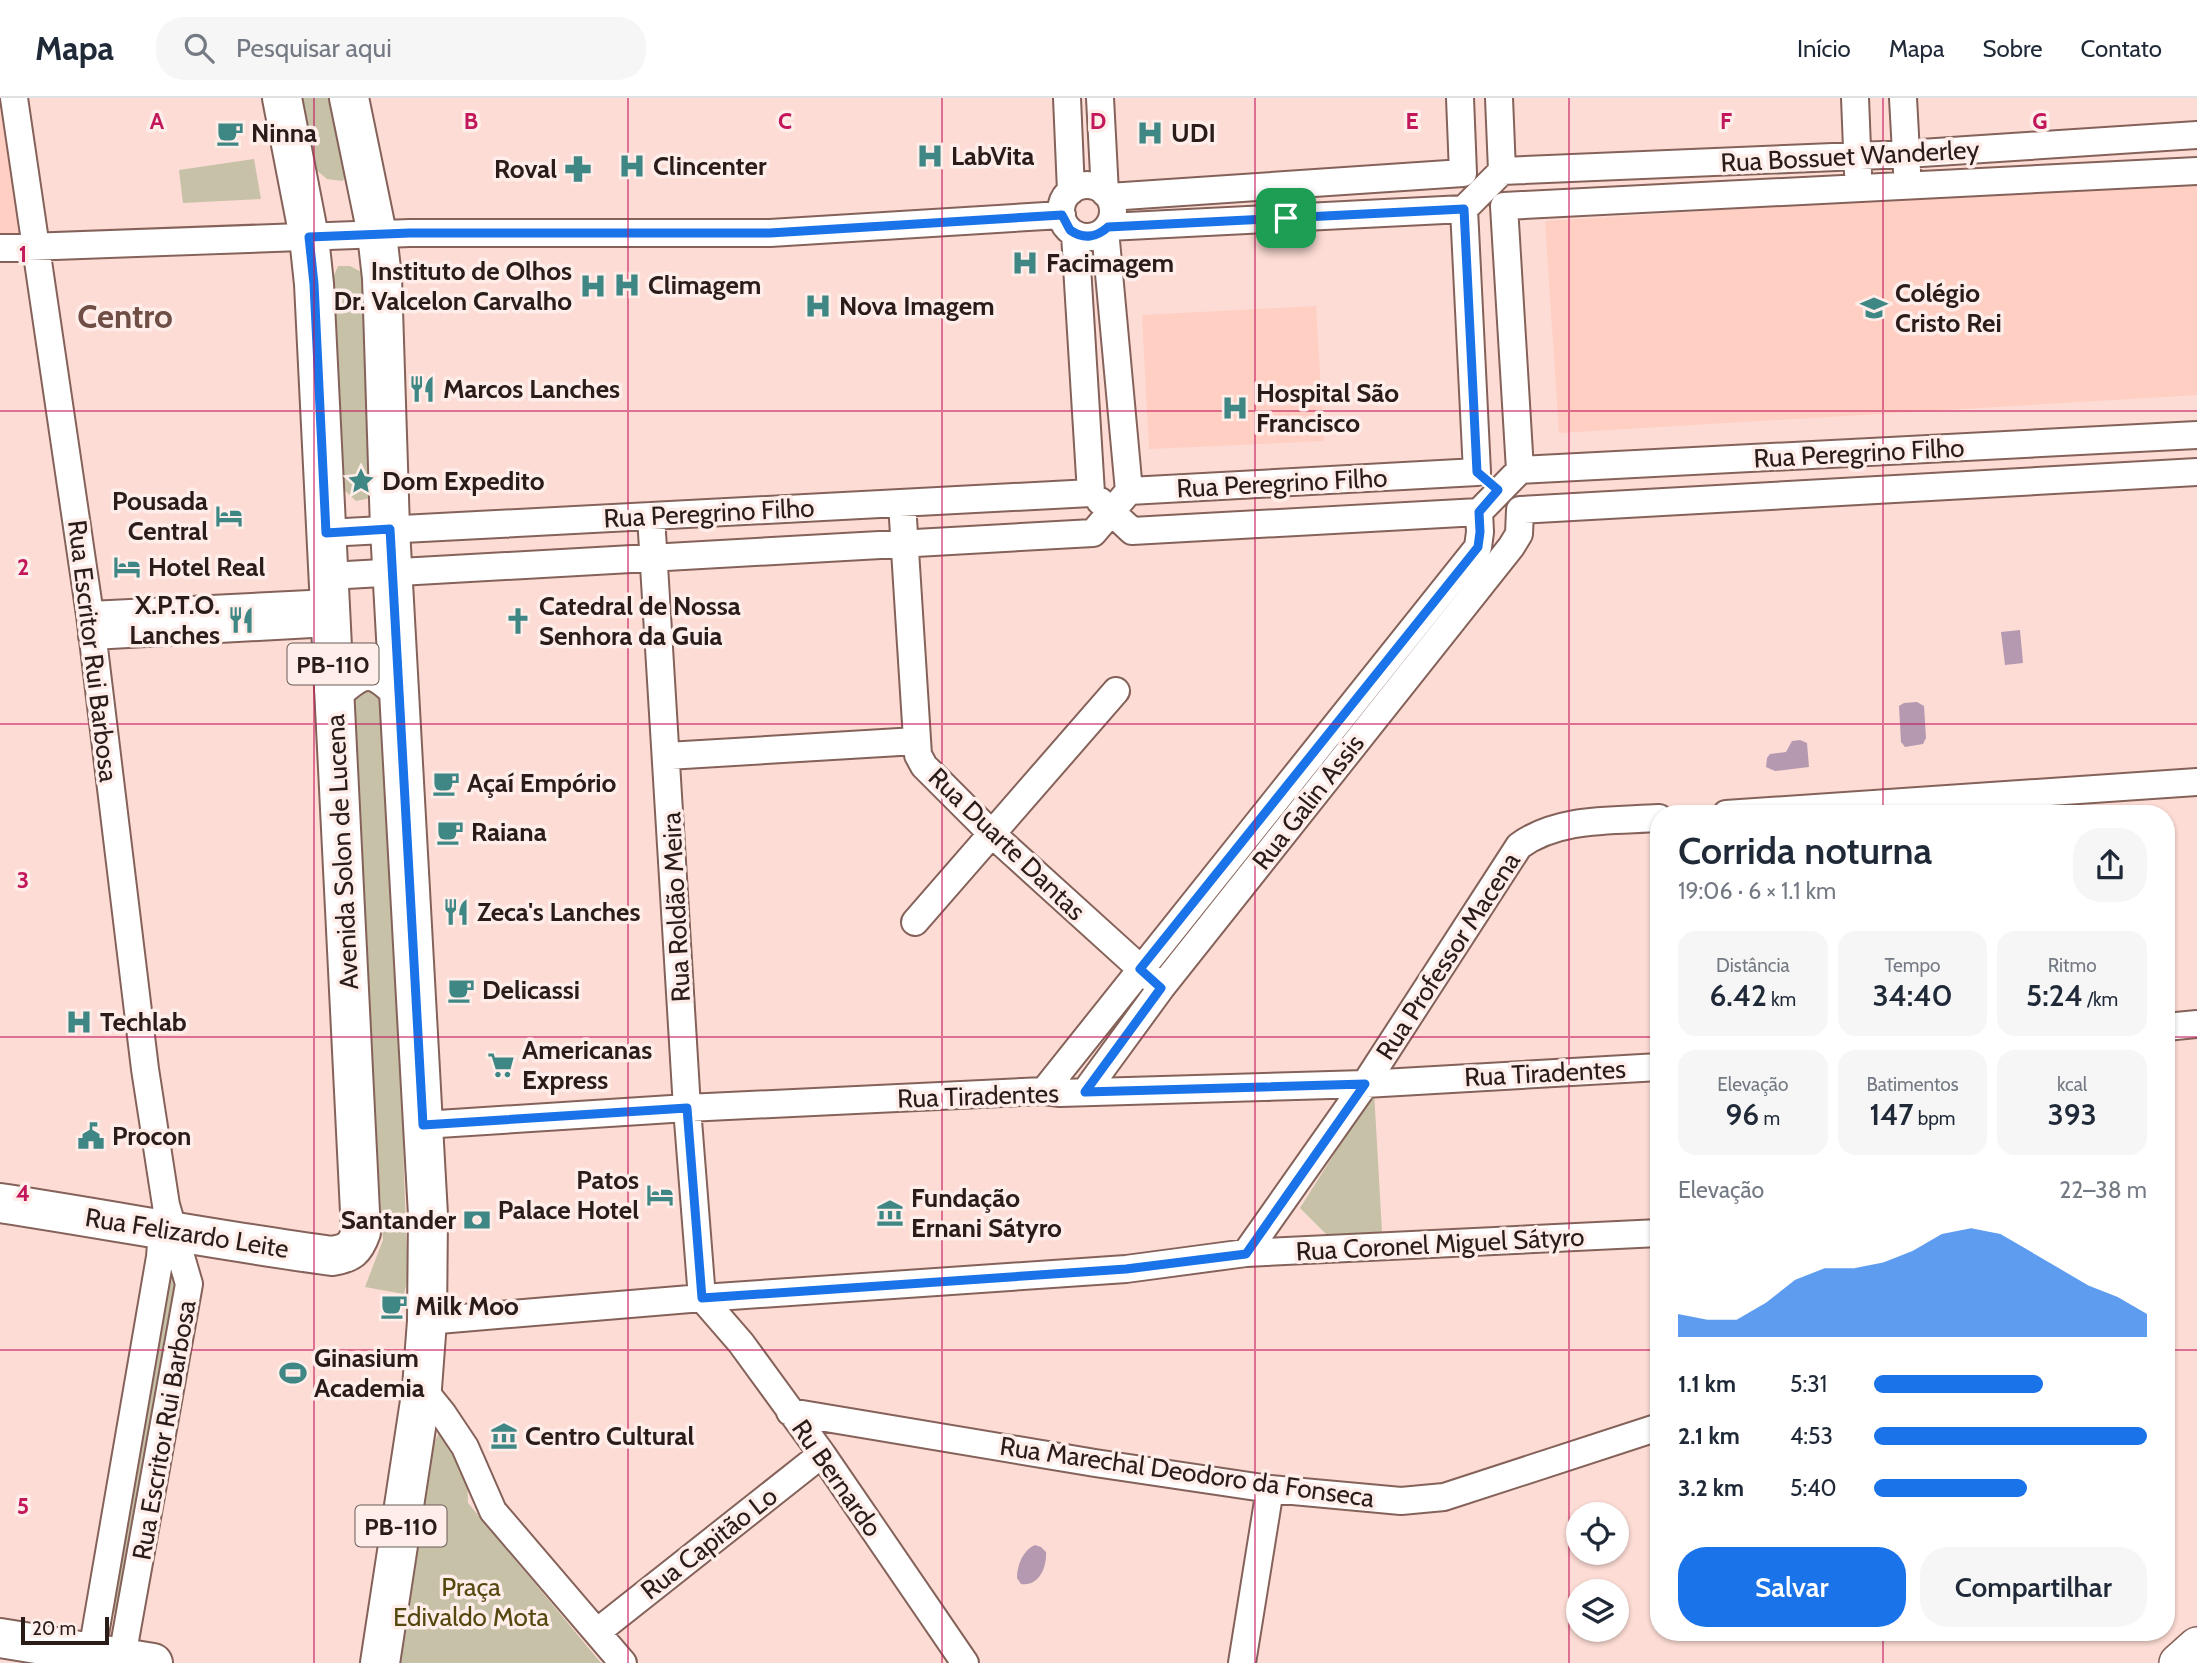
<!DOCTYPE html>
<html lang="pt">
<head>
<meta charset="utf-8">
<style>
	:root { --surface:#fff; --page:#f6f6f7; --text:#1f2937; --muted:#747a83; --line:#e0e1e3; --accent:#1a73e8 }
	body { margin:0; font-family:Cabin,sans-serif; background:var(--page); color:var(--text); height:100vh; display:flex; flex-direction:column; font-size:26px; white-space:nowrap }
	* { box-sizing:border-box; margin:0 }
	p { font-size:23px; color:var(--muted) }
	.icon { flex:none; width:38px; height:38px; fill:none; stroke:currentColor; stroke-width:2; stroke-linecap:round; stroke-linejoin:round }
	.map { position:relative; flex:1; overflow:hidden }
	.panel { position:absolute; left:1650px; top:707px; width:525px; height:836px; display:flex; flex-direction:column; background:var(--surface); border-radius:28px; box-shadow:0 2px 5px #0004 }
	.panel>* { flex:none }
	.fabs { position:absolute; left:1566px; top:1404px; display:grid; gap:14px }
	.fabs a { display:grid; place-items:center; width:63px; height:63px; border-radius:50%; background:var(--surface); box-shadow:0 2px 5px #0004; font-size:35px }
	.scale { position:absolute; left:21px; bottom:18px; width:88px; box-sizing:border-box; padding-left:7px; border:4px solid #2a1c18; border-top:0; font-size:19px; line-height:24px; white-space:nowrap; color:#2a1c18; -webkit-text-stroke:5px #feede9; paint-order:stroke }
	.pin { position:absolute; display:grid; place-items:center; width:60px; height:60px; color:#fff; margin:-30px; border-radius:14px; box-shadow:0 4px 10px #0006 }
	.round { display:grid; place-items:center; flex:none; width:74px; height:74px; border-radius:28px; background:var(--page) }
	.headline { display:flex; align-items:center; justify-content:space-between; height:119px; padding:0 28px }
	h1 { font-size:38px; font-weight:600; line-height:52px }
	.figures { display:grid; grid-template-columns:repeat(3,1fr); gap:10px; height:119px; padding:7px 28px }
	.figures div { display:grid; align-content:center; border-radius:18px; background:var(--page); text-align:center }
	.figures b { font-size:30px; font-weight:600 }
	.figures small { font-size:19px; font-weight:400 }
	.figures p { font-size:19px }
	.chart { height:196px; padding:14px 28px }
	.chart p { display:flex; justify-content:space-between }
	.chart svg { width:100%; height:126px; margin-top:7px; fill:var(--accent); opacity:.7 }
	.action { display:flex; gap:14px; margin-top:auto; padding:14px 28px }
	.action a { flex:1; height:80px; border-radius:28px; background:var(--accent); color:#fff; font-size:28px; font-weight:600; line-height:80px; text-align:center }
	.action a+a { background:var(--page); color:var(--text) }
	ul { padding:0 28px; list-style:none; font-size:23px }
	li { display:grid; grid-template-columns:112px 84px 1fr; align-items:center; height:52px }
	li i { height:18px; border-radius:9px; background:var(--accent) }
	header { display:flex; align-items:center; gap:42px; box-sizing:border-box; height:98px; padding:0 35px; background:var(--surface); border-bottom:2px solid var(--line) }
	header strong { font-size:33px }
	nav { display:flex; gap:38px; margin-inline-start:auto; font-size:24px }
	.search { width:490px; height:63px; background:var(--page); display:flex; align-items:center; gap:18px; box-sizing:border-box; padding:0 24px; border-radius:28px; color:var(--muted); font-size:26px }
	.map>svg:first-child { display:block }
	.built { fill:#fecfc2 }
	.green { fill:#c6c1a7 }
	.water { fill:#b499b0 }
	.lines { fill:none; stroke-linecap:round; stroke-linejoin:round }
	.street-casing { stroke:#846259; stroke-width:30 }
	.secondary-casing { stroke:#846259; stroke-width:40 }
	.primary-casing { stroke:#846259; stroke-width:42 }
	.street { stroke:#fff; stroke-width:26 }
	.secondary { stroke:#fff; stroke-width:37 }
	.primary { stroke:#fff; stroke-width:38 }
	.route-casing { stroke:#fff; stroke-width:14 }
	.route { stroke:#1a73e8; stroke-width:9 }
	.grid { fill:none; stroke:#c2185b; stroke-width:2; stroke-opacity:0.55 }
	.labels { text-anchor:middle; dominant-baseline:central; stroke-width:7; stroke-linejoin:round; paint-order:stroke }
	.shield { fill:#feede9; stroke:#6a5b57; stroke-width:2 }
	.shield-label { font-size:24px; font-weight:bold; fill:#2a1c18 }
	.poi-label { font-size:26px; font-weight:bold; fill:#2a1c18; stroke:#feede9; text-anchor:start }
	.street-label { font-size:26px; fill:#2a1c18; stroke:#feede9 }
	.park-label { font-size:26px; fill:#54480f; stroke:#feede9 }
	.district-label { font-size:33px; font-weight:bold; fill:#6f4e46; stroke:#feede9 }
	.grid-label { font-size:23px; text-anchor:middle; font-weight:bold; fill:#c2185b; stroke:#feede9; stroke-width:7; stroke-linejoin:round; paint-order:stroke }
</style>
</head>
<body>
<header>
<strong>Mapa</strong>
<div class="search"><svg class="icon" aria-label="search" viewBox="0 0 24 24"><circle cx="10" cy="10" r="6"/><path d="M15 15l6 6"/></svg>Pesquisar aqui</div>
<nav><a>Início</a><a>Mapa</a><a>Sobre</a><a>Contato</a></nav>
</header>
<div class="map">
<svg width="2197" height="1565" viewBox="0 0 2197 1565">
	<rect width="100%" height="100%" fill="#fcdcd4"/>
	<path class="built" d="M0,0h14l22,148 -36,2z
		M2197,83v214l-638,38 -14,-212z
		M1316,208l8,135 -175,8 -7,-134z"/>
	<path class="green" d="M295,0h43l13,60 -8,23 -16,-2 -18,-15z
		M254,61l7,40 -78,4 -4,-33z
		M338,168h12l17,9 4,223 -15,3 -14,-13 -12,-203z
		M358,583l37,22 9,472 4,103 -4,16 -39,-7 18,-47 -35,-544z
		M1374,993l8,141 -55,3 -27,-27z
		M165,1165l20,26 -60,326 -20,-5z
		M442,1326l24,34 2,45 133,160h-201l8,-44 22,-165z"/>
	<path class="water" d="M2020,532l3,33 -18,2 -4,-33z
		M1917,604l7,4 2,32 -3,6 -18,3 -4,-5 -2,-36 5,-3z
		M1800,642l7,3 2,24 -34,4 -9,-4 1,-9 3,-4 16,-2 6,-11z
		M1035,1447l6,2 5,5c1,15 -7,35 -25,32l-4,-6c0,-13 6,-28 18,-33z"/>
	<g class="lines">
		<defs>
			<path id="street" d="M14,0l76,517 55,454 21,136 23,79 -67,373
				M1067,0l4,93
				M1100,0l5,95
				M1460,0l3,75
				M1499,0l3,73
				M1855,0l3,75
				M1903,0l4,73
				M1502,73l404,-17 291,-19
				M1061 113a26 26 0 1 1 52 0a26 26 0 1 1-52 0Z
				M1109,99l354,-24
				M1504,108l693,-35
				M1504,108l16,264
				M1464,111l13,263
				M1464,111l38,-38
				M1108,129l356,-18
				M1105,132l24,261
				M1075,136l16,259
				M0,150l410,-15h360l292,-18
				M1520,372l677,-35
				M1129,393l348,-19
				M1100,403l32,30 347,-19
				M902,405l16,252 6,11 68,68 160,145
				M1520,412l677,-38
				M1479,414l41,-42
				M651,418l36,592 15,190
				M326,435l765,-40
				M329,478l764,-43 36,-42
				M90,517l240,-12
				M92,538l238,-13
				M667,658l249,-15
				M1726,716l471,-32
				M915,824l201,-231
				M2166,929l31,-3
				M1044,993l434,-544 2,-15 -1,-20
				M1085,994l76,-104 350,-441 8,-13 1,-24
				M423,1027l264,-17 357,-17 16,2 305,-9 294,-17
				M1246,1155l119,-169 154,-238c39,-29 94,-25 140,-28
				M702,1200l39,45 81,111 143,209
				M427,1223l275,-23 424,-29 120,-16 413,-20
				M422,1290l21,26 22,33 28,64 130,152
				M790,1314l305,51 175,26 131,12 43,-4 215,-70
				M597,1534l225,-178
				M90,1565l70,-406 3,-40
				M1242,1565l28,-174"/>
			<path id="secondary" d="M2178,1565l19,-17"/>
			<path id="primary" d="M349,0l28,136 5,44 8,251 38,686 -1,106 -5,67 -42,275
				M334,593c27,-24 38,-29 65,-1
				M0,1105c111,17 221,38 332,53 18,-3 23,-7 29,-24l-47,-948 -5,-47 -27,-139
				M0,1540l153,25"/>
		</defs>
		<use href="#street" class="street-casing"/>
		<use href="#secondary" class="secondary-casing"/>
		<use href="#primary" class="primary-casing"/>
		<use href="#street" class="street"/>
		<use href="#secondary" class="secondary"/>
		<use href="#primary" class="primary"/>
	</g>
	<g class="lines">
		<defs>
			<path id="route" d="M1464,111l13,263 21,18 -19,22 1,20 -2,15 -338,422 21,19 -76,104 280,-8 -119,170 -120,15 -424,29 -15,-190 -264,17 -33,-596 -64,4 -12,-249 -5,-47 101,-4h360l292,-18 8,15c14,10 27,7 38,-3z"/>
		</defs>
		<use href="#route" class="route-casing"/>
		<use href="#route" class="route"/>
	</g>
	<path class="grid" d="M314,0v1565M628,0v1565M942,0v1565M1255,0v1565M1569,0v1565M1883,0v716M0,313h2197M0,626h2197M0,939h1659M2166,939h31M0,1252h1659M2166,1252h31M1883,1535v30"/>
	<defs>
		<symbol id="cafe-bare" viewBox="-9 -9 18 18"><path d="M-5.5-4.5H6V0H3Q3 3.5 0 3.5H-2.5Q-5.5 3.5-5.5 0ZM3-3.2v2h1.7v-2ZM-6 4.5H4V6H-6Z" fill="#3f8784" stroke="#feede9" stroke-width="2.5" paint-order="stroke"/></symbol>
		<symbol id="hospital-bare" viewBox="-9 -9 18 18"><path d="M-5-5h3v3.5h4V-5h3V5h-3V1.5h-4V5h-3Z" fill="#3f8784" stroke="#feede9" stroke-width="2.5" paint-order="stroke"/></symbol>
		<symbol id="pharmacy-bare" viewBox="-9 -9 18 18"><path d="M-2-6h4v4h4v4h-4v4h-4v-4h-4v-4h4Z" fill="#3f8784" stroke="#feede9" stroke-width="2.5" paint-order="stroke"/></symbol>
		<symbol id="school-bare" viewBox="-9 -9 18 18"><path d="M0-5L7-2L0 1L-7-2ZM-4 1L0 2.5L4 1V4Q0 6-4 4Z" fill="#3f8784" stroke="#feede9" stroke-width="2.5" paint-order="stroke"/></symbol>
		<symbol id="restaurant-bare" viewBox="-9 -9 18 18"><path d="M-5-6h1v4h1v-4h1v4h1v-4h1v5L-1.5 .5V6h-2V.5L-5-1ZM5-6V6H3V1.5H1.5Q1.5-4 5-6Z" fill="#3f8784" stroke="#feede9" stroke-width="2.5" paint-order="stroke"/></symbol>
		<symbol id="sight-bare" viewBox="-9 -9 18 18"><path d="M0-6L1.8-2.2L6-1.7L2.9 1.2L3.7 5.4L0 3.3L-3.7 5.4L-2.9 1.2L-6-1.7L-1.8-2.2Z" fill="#3f8784" stroke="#feede9" stroke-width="2.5" paint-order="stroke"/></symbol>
		<symbol id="hotel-bare" viewBox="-9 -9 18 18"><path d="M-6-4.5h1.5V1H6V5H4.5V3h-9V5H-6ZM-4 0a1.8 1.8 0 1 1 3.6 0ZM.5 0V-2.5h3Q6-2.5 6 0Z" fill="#3f8784" stroke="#feede9" stroke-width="2.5" paint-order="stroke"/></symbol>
		<symbol id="church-bare" viewBox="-9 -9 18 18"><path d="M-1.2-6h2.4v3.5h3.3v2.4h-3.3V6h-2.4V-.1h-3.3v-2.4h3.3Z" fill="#3f8784" stroke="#feede9" stroke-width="2.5" paint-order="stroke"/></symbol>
		<symbol id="supermarket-bare" viewBox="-9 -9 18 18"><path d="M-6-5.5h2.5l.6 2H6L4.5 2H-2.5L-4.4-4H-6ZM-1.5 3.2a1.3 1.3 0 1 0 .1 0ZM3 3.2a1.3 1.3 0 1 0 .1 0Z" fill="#3f8784" stroke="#feede9" stroke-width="2.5" paint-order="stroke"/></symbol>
		<symbol id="civic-bare" viewBox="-9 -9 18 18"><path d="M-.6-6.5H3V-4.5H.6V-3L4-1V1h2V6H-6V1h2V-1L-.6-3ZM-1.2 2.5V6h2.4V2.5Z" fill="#3f8784" stroke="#feede9" stroke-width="2.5" paint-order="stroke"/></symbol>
		<symbol id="museum-bare" viewBox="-9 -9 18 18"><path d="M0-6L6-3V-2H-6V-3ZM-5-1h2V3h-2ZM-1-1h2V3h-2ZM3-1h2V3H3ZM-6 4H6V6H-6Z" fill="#3f8784" stroke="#feede9" stroke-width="2.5" paint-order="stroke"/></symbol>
		<symbol id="bank-bare" viewBox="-9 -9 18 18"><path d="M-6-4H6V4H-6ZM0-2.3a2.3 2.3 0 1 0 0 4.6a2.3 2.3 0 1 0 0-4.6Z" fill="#3f8784" stroke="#feede9" stroke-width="2.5" paint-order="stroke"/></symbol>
		<symbol id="stadium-bare" viewBox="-9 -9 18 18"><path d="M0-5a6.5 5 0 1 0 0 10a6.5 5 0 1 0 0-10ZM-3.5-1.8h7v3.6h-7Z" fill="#3f8784" stroke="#feede9" stroke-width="2.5" paint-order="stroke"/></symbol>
	</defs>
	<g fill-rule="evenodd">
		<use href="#cafe-bare" x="211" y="16" width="38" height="38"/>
		<use href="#hospital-bare" x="1131" y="16" width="38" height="38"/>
		<use href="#hospital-bare" x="911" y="39" width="38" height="38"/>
		<use href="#hospital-bare" x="613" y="49" width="38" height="38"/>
		<use href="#pharmacy-bare" x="559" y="52" width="38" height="38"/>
		<use href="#hospital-bare" x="1006" y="146" width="38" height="38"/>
		<use href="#hospital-bare" x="608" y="168" width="38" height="38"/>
		<use href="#hospital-bare" x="574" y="169" width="38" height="38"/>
		<use href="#hospital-bare" x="799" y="189" width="38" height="38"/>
		<use href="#school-bare" x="1855" y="191" width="38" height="38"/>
		<use href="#restaurant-bare" x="403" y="272" width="38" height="38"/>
		<use href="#hospital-bare" x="1216" y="291" width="38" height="38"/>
		<use href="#sight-bare" x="342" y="364" width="38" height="38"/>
		<use href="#hotel-bare" x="210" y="399" width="38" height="38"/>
		<use href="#hotel-bare" x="108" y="450" width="38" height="38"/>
		<use href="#restaurant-bare" x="222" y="503" width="38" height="38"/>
		<use href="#church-bare" x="499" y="504" width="38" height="38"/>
		<use href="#cafe-bare" x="427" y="666" width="38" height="38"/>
		<use href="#cafe-bare" x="431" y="715" width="38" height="38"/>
		<use href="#restaurant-bare" x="437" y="795" width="38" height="38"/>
		<use href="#cafe-bare" x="442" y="873" width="38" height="38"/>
		<use href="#hospital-bare" x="60" y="905" width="38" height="38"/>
		<use href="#supermarket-bare" x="482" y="948" width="38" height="38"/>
		<use href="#civic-bare" x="72" y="1019" width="38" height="38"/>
		<use href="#hotel-bare" x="641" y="1078" width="38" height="38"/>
		<use href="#museum-bare" x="871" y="1096" width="38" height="38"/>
		<use href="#bank-bare" x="458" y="1103" width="38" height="38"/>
		<use href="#cafe-bare" x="375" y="1189" width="38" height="38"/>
		<use href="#stadium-bare" x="274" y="1256" width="38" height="38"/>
		<use href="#museum-bare" x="485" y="1319" width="38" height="38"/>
	</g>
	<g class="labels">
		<g class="shield">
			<rect x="287.5" y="545.5" width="91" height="41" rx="5"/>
			<rect x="355.5" y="1407.5" width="91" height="41" rx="5"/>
		</g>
		<g class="shield-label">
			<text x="333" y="566">PB-110</text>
			<text x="401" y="1428">PB-110</text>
		</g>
		<g class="poi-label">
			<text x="251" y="35">Ninna</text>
			<text x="1171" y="35">UDI</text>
			<text x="951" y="58">LabVita</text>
			<text x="653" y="68">Clincenter</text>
			<text x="557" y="71" text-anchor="end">Roval</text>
			<text x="1046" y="165">Facimagem</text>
			<text x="572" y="173" text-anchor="end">Instituto de Olhos<tspan x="572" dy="30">Dr. Valcelon Carvalho</tspan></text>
			<text x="648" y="187">Climagem</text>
			<text x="1895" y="195">Colégio<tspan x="1895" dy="30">Cristo Rei</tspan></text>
			<text x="839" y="208">Nova Imagem</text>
			<text x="443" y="291">Marcos Lanches</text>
			<text x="1256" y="295">Hospital São<tspan x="1256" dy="30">Francisco</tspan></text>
			<text x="382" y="383">Dom Expedito</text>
			<text x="208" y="403" text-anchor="end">Pousada<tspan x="208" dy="30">Central</tspan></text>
			<text x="148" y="469">Hotel Real</text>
			<text x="220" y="507" text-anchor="end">X.P.T.O.<tspan x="220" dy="30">Lanches</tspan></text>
			<text x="539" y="508">Catedral de Nossa<tspan x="539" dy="30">Senhora da Guia</tspan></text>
			<text x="467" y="685">Açaí Empório</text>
			<text x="471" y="734">Raiana</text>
			<text x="477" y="814">Zeca's Lanches</text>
			<text x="482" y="892">Delicassi</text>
			<text x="100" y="924">Techlab</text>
			<text x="522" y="952">Americanas<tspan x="522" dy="30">Express</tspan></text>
			<text x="112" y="1038">Procon</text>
			<text x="639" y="1082" text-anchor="end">Patos<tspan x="639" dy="30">Palace Hotel</tspan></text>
			<text x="911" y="1100">Fundação<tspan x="911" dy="30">Ernani Sátyro</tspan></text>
			<text x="456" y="1122" text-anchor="end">Santander</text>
			<text x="415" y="1208">Milk Moo</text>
			<text x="314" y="1260">Ginasium<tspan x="314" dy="30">Academia</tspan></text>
			<text x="525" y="1338">Centro Cultural</text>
		</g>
		<g class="street-label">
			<text transform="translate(1850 58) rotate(-3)">Rua Bossuet Wanderley</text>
			<text transform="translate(1859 355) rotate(-3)">Rua Peregrino Filho</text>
			<text transform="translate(1282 385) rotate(-3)">Rua Peregrino Filho</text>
			<text transform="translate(709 415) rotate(-3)">Rua Peregrino Filho</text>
			<text transform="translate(93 553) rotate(83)">Rua Escritor Rui Barbosa</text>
			<text transform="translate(1308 704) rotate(-52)">Rua Galin Assis</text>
			<text transform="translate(1007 746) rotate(44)">Rua Duarte Dantas</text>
			<text transform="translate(342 754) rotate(-93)">Avenida Solon de Lucena</text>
			<text transform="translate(676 809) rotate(-93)">Rua Roldão Meira</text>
			<text transform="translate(1448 858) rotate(-57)">Rua Professor Macena</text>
			<text transform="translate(1545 975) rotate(-3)">Rua Tiradentes</text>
			<text transform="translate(978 998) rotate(-2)">Rua Tiradentes</text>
			<text transform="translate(187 1135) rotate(9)">Rua Felizardo Leite</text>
			<text transform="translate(1440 1146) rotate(-3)">Rua Coronel Miguel Sátyro</text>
			<text transform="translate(164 1332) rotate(-80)">Rua Escritor Rui Barbosa</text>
			<text transform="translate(1187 1374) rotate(8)">Rua Marechal Deodoro da Fonseca</text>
			<text transform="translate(837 1380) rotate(55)">Ru Bernardo</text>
			<text transform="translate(709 1445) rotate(-38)">Rua Capitão Lo</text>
		</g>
		<g class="park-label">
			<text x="471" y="1489">Praça<tspan x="471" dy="30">Edivaldo Mota</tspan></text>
		</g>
		<g class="district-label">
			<text x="125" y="218">Centro</text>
		</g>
	</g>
	<g class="grid-label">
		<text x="157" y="31">A</text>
		<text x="471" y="31">B</text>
		<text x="785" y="31">C</text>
		<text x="1098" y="31">D</text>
		<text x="1412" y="31">E</text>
		<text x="1726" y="31">F</text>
		<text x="2040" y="31">G</text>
		<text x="23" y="164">1</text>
		<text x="23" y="477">2</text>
		<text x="23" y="790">3</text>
		<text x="23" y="1103">4</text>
		<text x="23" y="1416">5</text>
	</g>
</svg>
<div class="fabs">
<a><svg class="icon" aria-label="locate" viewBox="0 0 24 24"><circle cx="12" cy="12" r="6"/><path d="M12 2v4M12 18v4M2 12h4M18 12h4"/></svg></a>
<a><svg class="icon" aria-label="layers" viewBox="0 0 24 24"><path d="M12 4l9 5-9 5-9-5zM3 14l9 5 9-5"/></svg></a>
</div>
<div class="scale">20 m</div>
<div class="pin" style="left:1286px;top:120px;background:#1e9e55"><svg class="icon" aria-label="arrive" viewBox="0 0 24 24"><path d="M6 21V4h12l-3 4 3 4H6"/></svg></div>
<section class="panel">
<div class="headline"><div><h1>Corrida noturna</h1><p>19:06 · 6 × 1.1 km</p></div><a class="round"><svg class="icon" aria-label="share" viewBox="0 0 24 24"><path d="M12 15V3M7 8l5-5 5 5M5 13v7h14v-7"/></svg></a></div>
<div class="figures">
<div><p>Distância</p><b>6.42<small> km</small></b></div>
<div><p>Tempo</p><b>34:40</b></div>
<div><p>Ritmo</p><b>5:24<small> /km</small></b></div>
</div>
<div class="figures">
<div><p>Elevação</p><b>96<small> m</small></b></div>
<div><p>Batimentos</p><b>147<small> bpm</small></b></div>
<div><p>kcal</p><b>393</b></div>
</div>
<div class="chart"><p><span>Elevação</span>22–38 m</p>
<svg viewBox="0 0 160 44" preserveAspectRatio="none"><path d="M0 44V36L10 38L20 38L30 32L40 24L50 20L60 20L70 18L80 14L90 8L100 6L110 8L120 14L130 20L140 26L150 30L160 36V44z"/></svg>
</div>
<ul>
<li><b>1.1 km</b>5:31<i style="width:62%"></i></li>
<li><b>2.1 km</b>4:53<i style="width:100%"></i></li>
<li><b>3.2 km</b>5:40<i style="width:56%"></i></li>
</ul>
<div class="action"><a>Salvar</a><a>Compartilhar</a></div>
</section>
</div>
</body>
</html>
